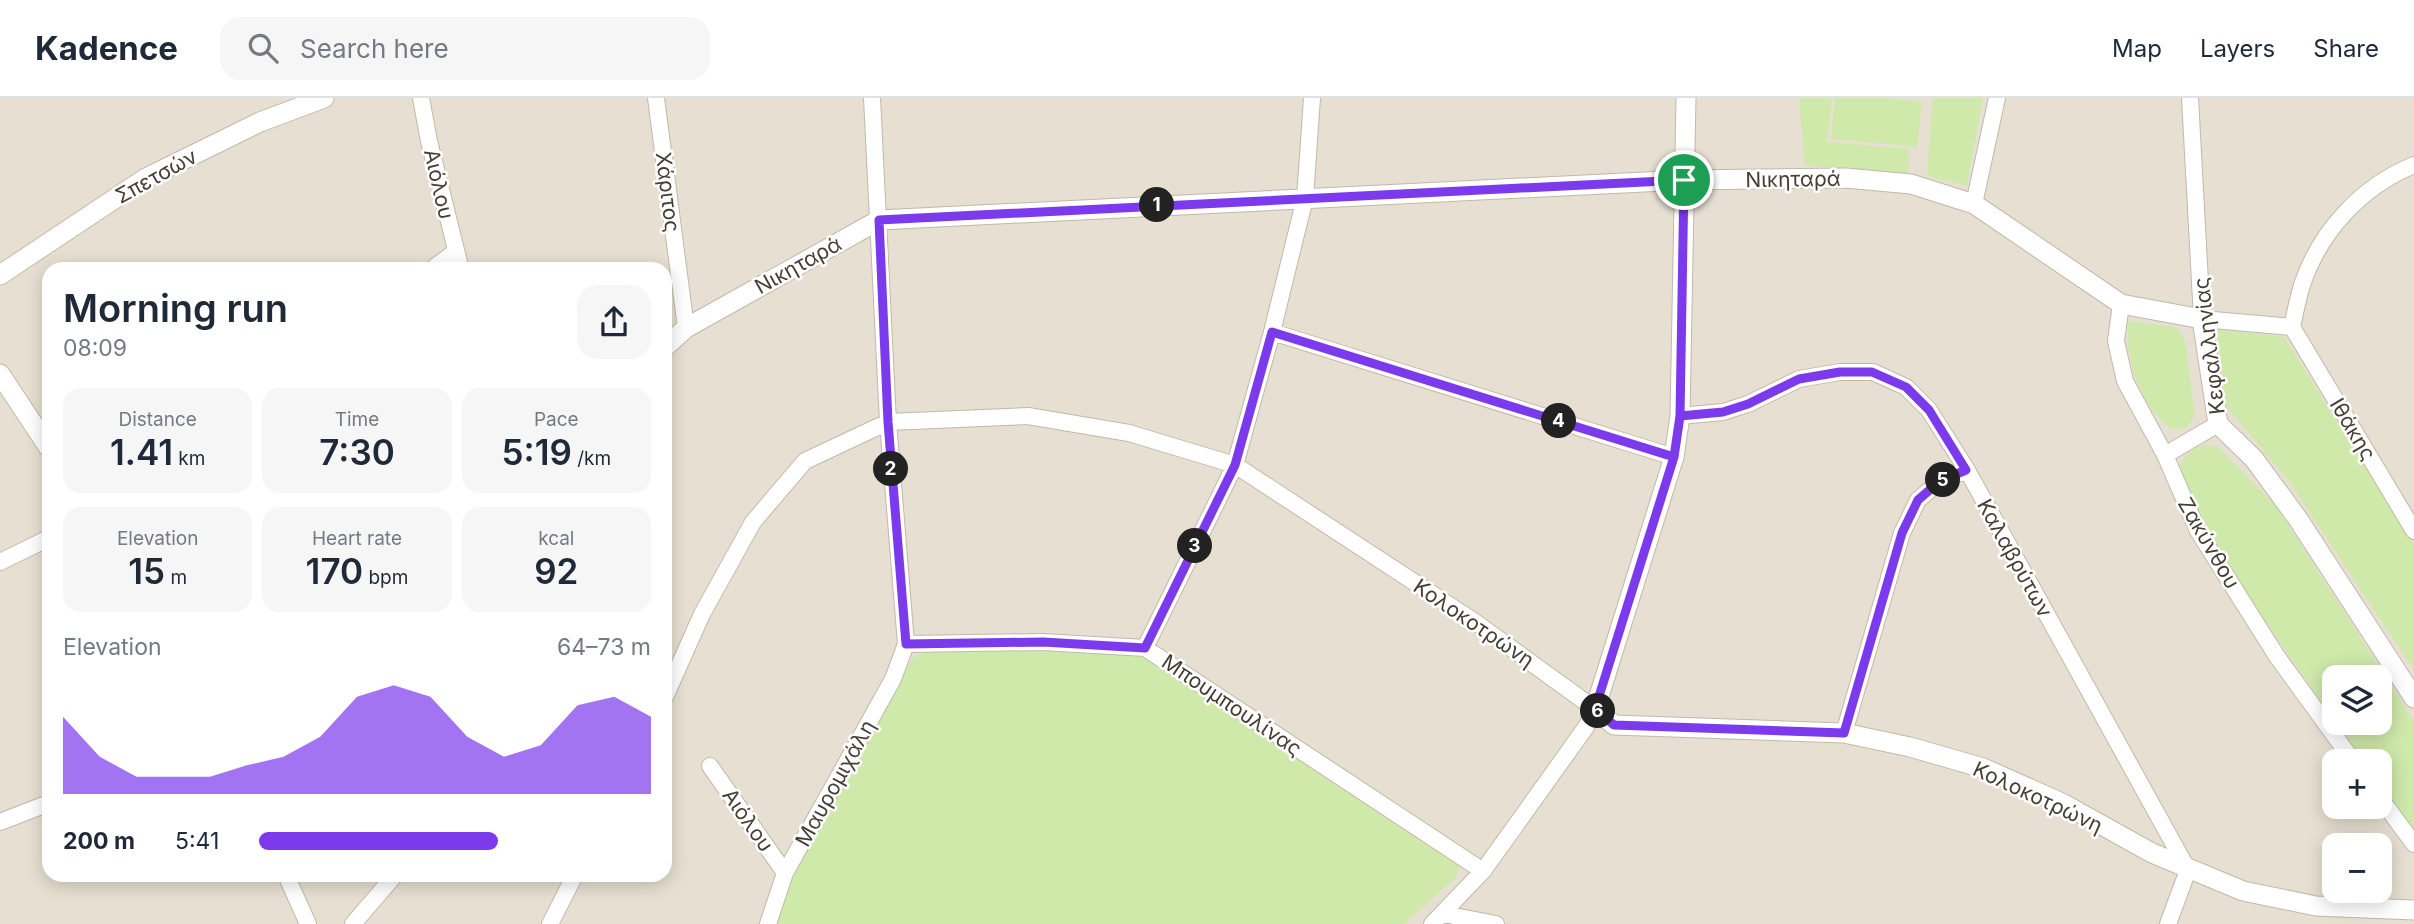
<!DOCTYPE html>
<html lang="en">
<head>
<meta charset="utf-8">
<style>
	:root { --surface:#fff; --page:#f6f6f7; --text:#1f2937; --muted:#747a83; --line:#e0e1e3; --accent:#7c3aed }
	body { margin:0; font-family:Inter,sans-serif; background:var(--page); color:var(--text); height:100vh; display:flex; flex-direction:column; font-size:26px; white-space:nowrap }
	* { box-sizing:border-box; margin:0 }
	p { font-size:23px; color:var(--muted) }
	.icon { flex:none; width:38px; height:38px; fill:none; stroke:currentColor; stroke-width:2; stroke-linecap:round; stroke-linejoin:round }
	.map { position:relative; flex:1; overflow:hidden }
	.panel { position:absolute; left:42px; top:164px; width:630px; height:620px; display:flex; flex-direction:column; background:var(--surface); border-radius:21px; box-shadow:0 4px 18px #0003 }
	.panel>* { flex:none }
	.buttons { position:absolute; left:2322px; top:567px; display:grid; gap:14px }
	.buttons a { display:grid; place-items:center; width:70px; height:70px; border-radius:14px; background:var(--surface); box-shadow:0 4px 18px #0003; font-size:35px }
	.pin { position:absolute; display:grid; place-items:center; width:60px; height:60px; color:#fff; margin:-30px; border:4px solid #fff; border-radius:50%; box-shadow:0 2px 7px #0007 }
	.km { position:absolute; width:35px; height:35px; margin:-18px; border-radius:50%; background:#222; color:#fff; font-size:19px; line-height:35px; text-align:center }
	.round { display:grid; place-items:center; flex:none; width:74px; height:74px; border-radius:21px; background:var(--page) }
	.overview { display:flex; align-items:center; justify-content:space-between; height:119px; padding:0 21px }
	h1 { font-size:38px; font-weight:600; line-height:52px }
	.stats { display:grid; grid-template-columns:repeat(3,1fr); gap:10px; height:119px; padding:7px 21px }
	.stats div { display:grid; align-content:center; border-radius:18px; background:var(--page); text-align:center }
	.stats b { font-size:35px; font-weight:600 }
	.stats small { font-size:19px; font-weight:400 }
	.stats p { font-size:19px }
	.chart { height:196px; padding:14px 21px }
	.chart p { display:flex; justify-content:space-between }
	.chart svg { width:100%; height:126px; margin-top:7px; fill:var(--accent); opacity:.7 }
	ul { padding:0 21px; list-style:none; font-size:23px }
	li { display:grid; grid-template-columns:112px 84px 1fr; align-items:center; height:52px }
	li i { height:18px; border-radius:9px; background:var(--accent) }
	header { display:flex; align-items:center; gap:42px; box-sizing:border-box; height:98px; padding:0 35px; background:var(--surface); border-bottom:2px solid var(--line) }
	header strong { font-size:33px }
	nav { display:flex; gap:38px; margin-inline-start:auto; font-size:24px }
	.search { width:490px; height:63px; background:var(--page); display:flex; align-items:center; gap:18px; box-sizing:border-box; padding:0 24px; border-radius:21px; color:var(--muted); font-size:26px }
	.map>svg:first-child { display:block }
	.residential { fill:#e7e0d2; fill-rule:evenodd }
	.green { fill:#cfe9ab }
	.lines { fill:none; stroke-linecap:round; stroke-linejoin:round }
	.minor-casing { stroke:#c1b8a9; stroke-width:18 }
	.tertiary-casing { stroke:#c1b8a9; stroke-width:21 }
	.minor { stroke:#fff; stroke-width:16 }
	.tertiary { stroke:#fff; stroke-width:19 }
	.route-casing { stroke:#fff; stroke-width:14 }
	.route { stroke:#7c3aed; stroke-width:9 }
	.labels { text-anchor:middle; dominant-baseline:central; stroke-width:5; stroke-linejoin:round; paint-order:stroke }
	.street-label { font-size:21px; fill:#453e34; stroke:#fff }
</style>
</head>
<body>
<header>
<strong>Kadence</strong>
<div class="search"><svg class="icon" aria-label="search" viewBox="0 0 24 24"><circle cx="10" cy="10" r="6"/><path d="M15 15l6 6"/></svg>Search here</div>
<nav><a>Map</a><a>Layers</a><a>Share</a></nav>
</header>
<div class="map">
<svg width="2414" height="826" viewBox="0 0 2414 826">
	<rect width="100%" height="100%" fill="#f3eee4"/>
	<path class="residential" d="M0,0h2414v826h-2414zM49,172h616v605h-616zM2334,579h46v46h-46zM2334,663h46v46h-46zM2334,747h46v46h-46z"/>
	<path class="green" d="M1799,0h33l-5,44 82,7 -1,25 -103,-9z
		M1835,0h51l36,4 -5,45 -86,-8z
		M1933,0h50l-16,88 -40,-10z
		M2129,223l47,6 9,14 10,75 -9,12 -15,1c-30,-24 -48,-71 -42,-108z
		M2217,231l67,8 130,207v126l-125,-189 -63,-75z
		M2202,347l16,2 58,59 138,215v107h-4l-30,-42v-25h-17l-27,-38h44v-46h-46v43l-84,-121 -72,-123c2,-16 9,-24 24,-31z
		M940,550l201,7 318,211 -2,10 -53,48h-629l15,-47 124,-221z"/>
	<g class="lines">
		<defs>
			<path id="minor" d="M421,0l8,43 32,129
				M656,0l30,230
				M2190,0l12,221 90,8
				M1974,106l23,-106
				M431,172l24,-18
				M2121,206l-5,37 9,40 40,74 33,76 78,124 77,106
				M2292,229l122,204
				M2292,229c3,-14 6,-29 10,-42 18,-54 60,-99 112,-120
				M1272,234l402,125
				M1680,318l43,-4 25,-8 51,-25 41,-7h33l33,15 23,23 38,60 221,400 -20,54
				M2165,357l53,-31
				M0,464l49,-24
				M906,546l137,-2 102,6 338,223
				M1145,550l90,-183 37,-133 33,-134 7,-100
				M665,599l37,-83 51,-92 52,-61 83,-39 140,-6 101,17 106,32 240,157 120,87 -9,18 -103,144 -51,53
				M1844,635l58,-200 16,-33 22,-19 27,-11
				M710,668l75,107
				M2380,700l34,46
				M0,724l49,-19
				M286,777l22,49
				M1444,816l52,10
				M353,826l42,-49
				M550,826l25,-49
				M768,826l17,-51 108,-194 13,-35 -18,-222 -16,-324"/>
			<path id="tertiary" d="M1686,0l-6,318 -6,41 -79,252 19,16 230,8 66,14 73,21 79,35 90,50 91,38 73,15 98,4
				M0,177l146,-97 114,-56 64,-24
				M665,249l21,-19 193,-108 805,-40 162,-2 65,6 63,20 147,100 81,15 16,105 36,35 44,60 116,179
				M0,276l49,74"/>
		</defs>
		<use href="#minor" class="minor-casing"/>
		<use href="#tertiary" class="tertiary-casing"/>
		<use href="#minor" class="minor"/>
		<use href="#tertiary" class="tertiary"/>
	</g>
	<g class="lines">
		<defs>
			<path id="route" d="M1684,82l-805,40 9,202 18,222 137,-2 102,6 90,-183 37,-133 402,125 6,-41 43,-4 25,-8 51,-25 41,-7h32l34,15 23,23 37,60 -26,11 -22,19 -16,33 -58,200 -230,-8 -19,-16 79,-252 6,-41 4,-236"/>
		</defs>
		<use href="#route" class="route-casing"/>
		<use href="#route" class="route"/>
	</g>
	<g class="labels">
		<g class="street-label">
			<text transform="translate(156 78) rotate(-29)">Σπετσών</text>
			<text transform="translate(1793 81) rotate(-1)">Νικηταρά</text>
			<text transform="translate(439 86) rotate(77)">Αιόλου</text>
			<text transform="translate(668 94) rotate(83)">Χάριτος</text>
			<text transform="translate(798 167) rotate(-29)">Νικηταρά</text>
			<text transform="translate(2209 248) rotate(-97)">Κεφαλληνίας</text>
			<text transform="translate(2353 331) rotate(59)">Ιθάκης</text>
			<text transform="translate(2209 445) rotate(60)">Ζακύνθου</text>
			<text transform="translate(2015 460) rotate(61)">Καλαβρύτων</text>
			<text transform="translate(1474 525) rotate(34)">Κολοκοτρώνη</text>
			<text transform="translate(1232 607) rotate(34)">Μπουμπουλίνας</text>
			<text transform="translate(835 685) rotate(-61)">Μαυρομιχάλη</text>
			<text transform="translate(2038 699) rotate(25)">Κολοκοτρώνη</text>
			<text transform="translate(748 722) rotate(55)">Αιόλου</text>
		</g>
	</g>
</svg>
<div class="buttons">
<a><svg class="icon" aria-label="layers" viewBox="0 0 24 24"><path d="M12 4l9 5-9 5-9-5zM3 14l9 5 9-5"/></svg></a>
<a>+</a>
<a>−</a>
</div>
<div class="pin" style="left:1684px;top:82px;background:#1e9e55"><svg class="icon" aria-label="arrive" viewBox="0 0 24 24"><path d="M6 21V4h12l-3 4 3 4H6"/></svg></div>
<b class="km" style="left:1157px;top:107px">1</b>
<b class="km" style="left:891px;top:371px">2</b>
<b class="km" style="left:1195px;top:448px">3</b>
<b class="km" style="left:1559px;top:323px">4</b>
<b class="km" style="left:1943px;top:382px">5</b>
<b class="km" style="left:1598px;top:613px">6</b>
<section class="panel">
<div class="overview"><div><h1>Morning run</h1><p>08:09</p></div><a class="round"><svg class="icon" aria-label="share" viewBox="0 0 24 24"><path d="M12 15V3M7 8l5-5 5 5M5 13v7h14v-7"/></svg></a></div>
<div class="stats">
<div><p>Distance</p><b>1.41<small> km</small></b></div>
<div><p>Time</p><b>7:30</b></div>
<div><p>Pace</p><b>5:19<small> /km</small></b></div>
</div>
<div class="stats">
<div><p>Elevation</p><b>15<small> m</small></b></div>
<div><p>Heart rate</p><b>170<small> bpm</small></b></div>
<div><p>kcal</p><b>92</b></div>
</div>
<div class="chart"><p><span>Elevation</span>64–73 m</p>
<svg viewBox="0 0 160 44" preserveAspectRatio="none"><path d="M0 44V17L10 31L20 38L30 38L40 38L50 34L60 31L70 24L80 10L90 6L100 10L110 24L120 31L130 27L140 13L150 10L160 17V44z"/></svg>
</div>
<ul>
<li><b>200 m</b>5:41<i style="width:61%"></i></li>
</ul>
</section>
</div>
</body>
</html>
